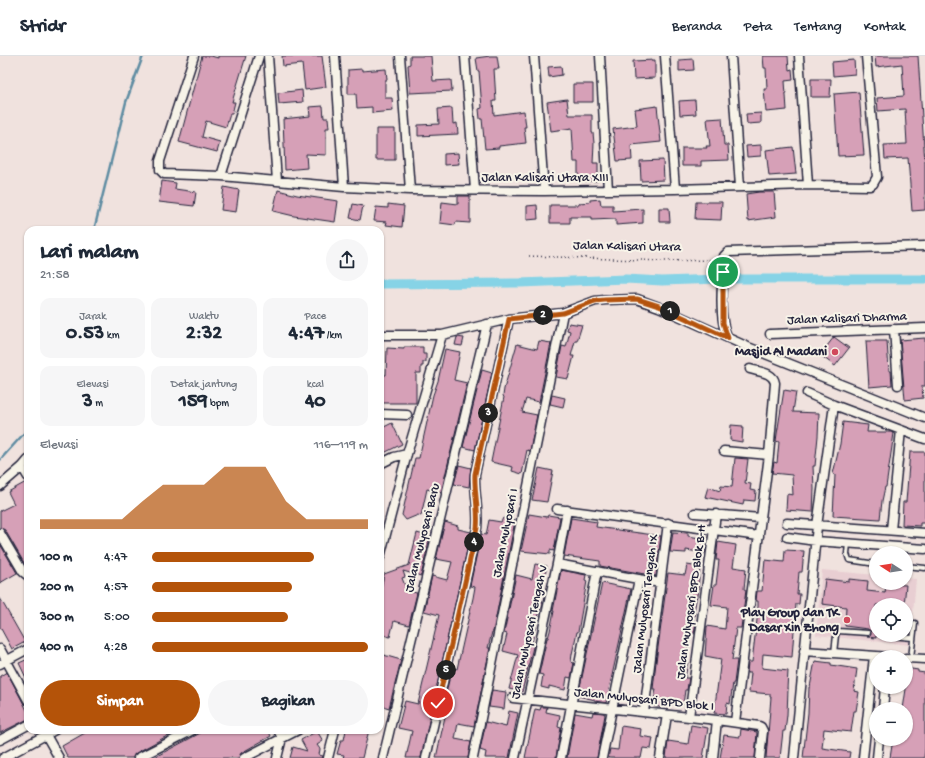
<!DOCTYPE html>
<html lang="id">
<head>
<meta charset="utf-8">
<style>
	:root { --surface:#fff; --page:#f6f6f7; --text:#1f2937; --muted:#747a83; --line:#e0e1e3; --accent:#b45309 }
	body { margin:0; font-family:"Gochi Hand",sans-serif; background:var(--page); color:var(--text); height:100vh; display:flex; flex-direction:column; font-size:15px; white-space:nowrap }
	* { box-sizing:border-box; margin:0 }
	p { font-size:13px; color:var(--muted) }
	.icon { flex:none; width:22px; height:22px; fill:none; stroke:currentColor; stroke-width:2; stroke-linecap:round; stroke-linejoin:round }
	.map { position:relative; flex:1; overflow:hidden }
	.details { position:absolute; left:24px; top:170px; width:360px; height:508px; display:flex; flex-direction:column; background:var(--surface); border-radius:12px; box-shadow:0 1px 3px #0004 }
	.details>* { flex:none }
	.needle { width:26px; rotate:282deg }
	.buttons { position:absolute; left:869px; top:490px; display:grid; gap:8px }
	.buttons a { display:grid; place-items:center; width:44px; height:44px; border-radius:50%; background:var(--surface); box-shadow:0 1px 3px #0004; font-size:20px }
	.pin { position:absolute; display:grid; place-items:center; width:34px; height:34px; color:#fff; margin:-17px; border:2px solid #fff; border-radius:50%; box-shadow:0 1px 4px #0007 }
	.km { position:absolute; width:20px; height:20px; margin:-10px; border-radius:50%; background:#222; color:#fff; font-size:11px; line-height:20px; text-align:center }
	.round { display:grid; place-items:center; flex:none; width:42px; height:42px; border-radius:21px; background:var(--page) }
	.summary { display:flex; align-items:center; justify-content:space-between; height:68px; padding:0 16px }
	h1 { font-size:22px; font-weight:700; line-height:30px }
	.figures { display:grid; grid-template-columns:repeat(3,1fr); gap:6px; height:68px; padding:4px 16px }
	.figures div { display:grid; align-content:center; border-radius:10px; background:var(--page); text-align:center }
	.figures b { font-size:20px; font-weight:700 }
	.figures small { font-size:11px; font-weight:400 }
	.figures p { font-size:11px }
	.chart { height:112px; padding:8px 16px }
	.chart p { display:flex; justify-content:space-between }
	.chart svg { width:100%; height:72px; margin-top:4px; fill:var(--accent); opacity:.7 }
	.cta { display:flex; gap:8px; margin-top:auto; padding:8px 16px }
	.cta a { flex:1; height:46px; border-radius:24px; background:var(--accent); color:#fff; font-size:16px; font-weight:700; line-height:46px; text-align:center }
	.cta a+a { background:var(--page); color:var(--text) }
	ul { padding:0 16px; list-style:none; font-size:13px }
	li { display:grid; grid-template-columns:64px 48px 1fr; align-items:center; height:30px }
	li i { height:10px; border-radius:5px; background:var(--accent) }
	header { display:flex; align-items:center; gap:24px; box-sizing:border-box; height:56px; padding:0 20px; background:var(--surface); border-bottom:1px solid var(--line) }
	header strong { font-size:19px }
	nav { display:flex; gap:22px; margin-inline-start:auto; font-size:14px }
	.map>svg:first-child { display:block }
	.built { fill:#e8ced2; fill-rule:evenodd }
	.lines { fill:none; stroke-linecap:round; stroke-linejoin:round }
	.stream { stroke:#5e8ca2; stroke-width:2.5 }
	.canal { stroke:#86d3e6; stroke-width:9 }
	.building { fill:#d6a0b7; stroke:#22223b }
	.service-casing { stroke:#22223b; stroke-width:7 }
	.minor-casing { stroke:#22223b; stroke-width:11 }
	.path { stroke:#22223b; stroke-width:1.5; stroke-dasharray:1 3; stroke-linecap:butt }
	.service { stroke:#f7f3e8; stroke-width:4 }
	.minor { stroke:#f7f3e8; stroke-width:8 }
	.route-casing { stroke:#fff; stroke-width:8 }
	.route { stroke:#b45309; stroke-width:5 }
	.poi-dot { fill:#d1495b; stroke:#f7f3e8; stroke-width:1.5 }
	.labels { text-anchor:middle; dominant-baseline:central; stroke-width:4; stroke-linejoin:round; paint-order:stroke }
	.street-label { font-size:13px; fill:#22223b; stroke:#f7f3e8 }
	.poi-label { font-size:13px; font-weight:bold; fill:#22223b; stroke:#f7f3e8; text-anchor:end }
</style>
</head>
<body>
<header>
<strong>Stridr</strong>
<nav><a>Beranda</a><a>Peta</a><a>Tentang</a><a>Kontak</a></nav>
</header>
<div class="map">
<svg width="925" height="702" viewBox="0 0 925 702">
	<rect width="100%" height="100%" fill="#f0e2de"/>
	<filter id="ink" filterUnits="userSpaceOnUse"><feTurbulence type="fractalNoise" baseFrequency=".025" numOctaves="2"/><feDisplacementMap in="SourceGraphic" scale="8" xChannelSelector="R" yChannelSelector="G"/><feConvolveMatrix kernelMatrix="1 2 1 2 8 2 1 2 1" color-interpolation-filters="sRGB"/></filter>
	<g filter="url(#ink)">
		<path class="built" d="M822,514l54,5v8h30v-5l10,1 -6,66 -94,-10zM876,549h30v30h-30z"/>
		<g class="lines">
			<path class="stream" d="M94,174l32,-128 17,-46
				M0,404l28,-31"/>
			<path class="canal" d="M380,228l140,-1 106,-4 36,2 57,-2h206"/>
		</g>
		<path class="building" d="M202,0h9l7,2v-2h28l-14,46h3l-3,12h-2l-4,13 -20,-6 -4,16 18,5 -3,10 -38,-10z
			M282,0h40l4,31 -21,3 -3,-26 -19,2z
			M410,0h21l2,25 18,-1 1,11 -42,2 -2,-28 2,-1z
			M490,0h7l2,13h-5l2,32h-3l1,14 30,-4 2,16h-2l2,16 -27,3v2l-14,1 -3,-30h-2l-1,-10 3,-1 -3,-37h-1l-2,-13z
			M763,0h25l1,14 3,-1 1,11 -8,1 2,29 -21,2 -2,-23h3l-1,-21h-2z
			M875,0h43l7,107v47l-13,1 -4,-53 -23,1 -1,-14 23,-1 -2,-35 -27,2 -1,-13 27,-2 -2,-32 -26,3z
			M693,3l1,11 -15,1v-11z
			M655,4v18l-21,1 -1,-18z
			M854,4l1,14 -22,2 -1,-14z
			M561,10l1,9 -13,2 -1,-10z
			M362,13v2l24,-2 1,11h-2v18h7l1,13 -21,2v-6l-15,1 -1,-14h-8v-24z
			M811,23h20l-1,18h-19z
			M573,28h20v18h-20z
			M302,34l1,12 -24,2 -1,-11z
			M859,36l5,63 -26,1 -4,-62z
			M567,43l2,16h23v18h1l1,10 -1,20h5v18h-20v-19h-4l-2,-34 -21,3 -4,-29z
			M695,44l1,14 -16,1 -1,-14z
			M323,50l1,12h4l1,10h-3v27l-20,-1 1,14 -22,2 -2,-51 27,-3 -1,-9z
			M657,50l4,36 -30,3 1,15 -15,1 -4,-32 24,-3 -2,-17z
			M452,52l1,16 4,-1 1,11 -40,2v-11l21,-1 -1,-15z
			M761,57v10l-14,1 -1,-10z
			M722,62l2,27h4l1,15 -28,1v5h-19v-18h25l-1,-2h4l-3,-27z
			M376,73h19v31h-19z
			M761,89v11l-14,1 -1,-11z
			M793,91l3,27 -27,2 -3,-26z
			M458,97l1,11 -15,1v-11z
			M663,104l1,20 -23,1 -1,-20z
			M162,125l14,2 -1,6 21,3 -2,14 -35,-4z
			M224,131l15,3 -3,22 -15,-2z
			M278,134l19,5 41,6 -3,21 -41,-6 -21,-5z
			M759,136h15l2,25 -28,4 -2,-27z
			M458,140h12v27l-14,-1 -1,3 -15,-2 2,-21 16,2z
			M600,143l1,6h12v6l30,-2v14l-27,2v-6l-24,1v-3h-22v6h-20v-18h29v-2l11,-1v-2z
			M696,146h26l-1,18 -26,-1z
			M353,148l10,2 -3,14 -10,-2z
			M388,148l16,2 -2,21 -16,-2 1,-3 -13,-1 2,-14 12,1z
			M537,149l1,14 -11,1v-14z
			M659,152h10l1,14h-11z
			M569,267l13,2 -5,16h-2l-4,15h3l-6,23 -12,-2 6,-31 4,1 4,-16 -3,-1z
			M457,281l7,1 -2,8 -7,-1z
			M834,281l15,11 -14,18 -15,-11z
			M925,282v48h-3l1,12 -18,2 -5,-60z
			M539,285l12,2 -12,59 -13,-3 -4,13 15,3 -7,36 -3,-1 -5,24 -10,-3 1,-4 -22,-5 13,-65 -1,-1 1,-7 13,-45 20,5z
			M866,285h21l2,30h2l1,14 -23,2z
			M404,291h19v7h3v8h-3v4h-2v7h-5v30h-36v-28h6l1,-27 17,1z
			M445,293l15,3 -6,28 13,3 -26,110 -14,-4 -6,27 -3,-1 -12,5 -4,-5 13,-57h4l14,-63 5,-14z
			M482,314l10,3 -17,77 -12,-3z
			M784,334l12,2 -3,20 26,1 -1,23 -3,30h-2l1,23 -1,23 -27,-2 1,-16 6,1 -1,-20 -20,-2 2,-11 3,1 2,-21 -3,-1 1,-7z
			M552,339l13,3 -2,9 -13,-3z
			M843,366l25,3 -1,7h24l3,1 -8,54h-1l-3,14 -2,18 -47,-3 2,-41 -2,-1 7,-30z
			M392,367l10,21 -20,10 -2,-6v-19z
			M731,369l12,1 -1,16 -12,-2z
			M910,396h15v71h-5v3l-18,-1 1,-23h3z
			M735,402l13,1 -3,24 6,1 -1,6 6,1 -1,10 -11,-1 -1,5 -38,-8 3,-10 12,4 1,-5 11,1z
			M459,409l12,3 -2,19 -15,-3z
			M539,412l14,3 -6,31 -15,-2z
			M26,426l2,4 -1,82 -22,-38 -5,-2v-17l14,-7 -6,-12z
			M529,458l18,3 1,-2 12,2 -6,34 -4,-1v4l-29,-3z
			M503,462l12,3 -22,111h-1l-4,16h2l-16,78 -16,-3 -3,16 16,3 -3,16h-32l10,-46 -4,-1 10,-44 5,2 16,-71 2,-11 -5,-1 11,-52 5,1 3,-15 12,2z
			M571,462l26,4 -1,5 65,9 -5,40 -56,-10v-5l-36,-5z
			M445,466l13,4v3l13,3 -50,226h-15l6,-27 -14,-3 7,-27 13,3 21,-89 -15,-4 8,-35 15,4 5,-18 -16,-3z
			M673,476l15,1v3l18,3 -1,14 -19,-3v3l-16,-1z
			M417,477l13,4 -9,39 -18,-5 2,6 -3,1 5,13 10,2 -8,32 -15,-4 -4,16 -10,-3v-40l4,-20 25,-9z
			M718,486l18,3 -3,22 13,2 -2,20 2,1 -5,38h-5l-4,32h5l-3,23h-1l-3,21 -3,-1 -1,11 -12,-1 7,-54 -16,-3 2,-30 18,3 2,-22 -16,-2 3,-20h2l3,-25h-3z
			M0,488l17,29 -17,10z
			M785,494l19,1 -2,21h-3l-2,22h3l-1,10h-3l-4,53 -29,-3 -1,14 26,3 -1,18h1l-1,26 -2,16h-2l-3,27h-14l5,-61h-1v-3l-21,-2 2,-19h-4l1,-11h4l6,-51v-10h-2l1,-10h5l3,-31 19,2z
			M535,508l12,2 -8,35h4l-7,23 -4,19h2l-12,49 -13,-3 9,-34 -15,-4 4,-17 -3,-1 12,-58 16,4z
			M687,509l13,2 -2,23 -4,22h1l-2,10h2v2h1l-2,10 -4,-1 -3,23 -1,6h2l-3,16h4l-2,12h-2l-2,15 -17,-2 -1,5 -12,-2 3,-17h-3l3,-27 12,-89 17,2z
			M561,514l25,5 -1,5 2,1 -9,51h-1l-5,22 -1,8 3,1 -3,15 -4,-1 -2,13 -16,-4v3l-8,-2 2,-12 -4,-1 8,-36h1l2,-7 4,-20h-1z
			M825,523l24,3v-3l19,2 -1,10 18,2 1,-9 20,1 -2,20h-28v33l-9,-1 3,-1 1,-2 -3,-5 -23,-3 1,-19 -24,-3z
			M602,527l29,6 -25,114 -11,-2v-1l-17,-4z
			M0,542l25,44 -13,7 -12,-22z
			M380,598l21,6 -12,48 -9,-3z
			M28,603v23l-9,-19z
			M815,605l16,2v2l26,4 -3,22 5,1 -3,19h-2l-3,21 -27,-3 -2,19 28,4 -1,6h-46l5,-45 1,-26h1z
			M906,612l12,2v2l7,1v75l-1,10h-34l3,-19h13v-30h-3l3,-20z
			M7,616l21,40v7l-28,14v-57z
			M492,634l14,2 -2,17 -15,-2z
			M541,651h6l-1,5 14,3 -2,12 3,1 -5,30h-31l10,-49 5,1z
			M509,655l9,2 -9,45h-24l1,-6 -6,-2 6,-28 20,5z
			M593,656l11,1 1,2 -8,43h-30l8,-45 17,3z
			M691,669l17,3 -5,30h-37l2,-17 20,3z
			M621,670l20,3 -1,7 13,2 -2,11 -8,-1 -2,10h-33l2,-9 8,1z
			M741,673l16,3 -2,26h-35l4,-23 16,2z
			M90,674h88l-42,23 -3,5h-65l-6,-12z
			M206,674h62l3,6 -30,17 -2,5h-89h3z
			M346,674h23l-7,28h-19l1,-3 -7,-1 4,-14h3z
			M317,675l6,10 -6,4 3,4 -1,6 4,1v2h-33l3,-11 14,4 -6,-11z"/>
		<g class="lines">
			<defs>
				<path id="service" d="M848,487l-1,11 2,6 27,4
					M906,510l19,2
					M883,579l29,3
					M834,597l2,-18 2,-4 30,2
					M911,602l4,-35"/>
				<path id="minor" d="M194,0l-34,105v9l4,4 57,2 123,11 66,3 134,1 131,-2 133,-4 62,1 3,-2 4,-7 -11,-121
					M268,0l9,125
					M335,0l9,131
					M400,0l10,134
					M465,0l10,134
					M534,0l10,135
					M600,0l8,134
					M665,0l10,133
					M731,0l9,131
					M799,0l9,129
					M221,120l38,-120
					M894,273l4,56
					M770,278l155,-6
					M380,279h62l67,-16 54,-6 32,-12 10,-1 32,-1 22,8 89,40 177,71
					M728,282c-10,-19 -6,-57 -4,-79v-3l4,-4 197,-6
					M807,337l27,12 91,34
					M380,358l27,1
					M724,395l45,4
					M380,408l14,-7 13,-3
					M22,411l6,10
					M0,430l22,-19 6,-7
					M557,453l202,27
					M695,457l66,5
					M787,467l138,10
					M891,474l10,-100
					M0,477l23,39 5,4
					M787,481l29,4 109,8
					M380,501l27,-103 35,-119
					M557,508l103,19
					M0,593l28,51
					M804,595l87,6
					M906,602l19,1
					M0,608l28,-15
					M513,642l204,22 42,6 2,1 2,4 -3,27
					M883,653l2,-22
					M644,656l24,-189
					M689,661l27,-203
					M735,666l34,-267 6,-72c-2,-11 -16,-11 -25,-14
					M46,679l13,23
					M0,684l28,-15
					M3,702l52,-28
					M138,702l55,-28
					M244,702l54,-28
					M277,702l5,-20 -4,-8
					M328,702l7,-28
					M383,702l104,-434
					M426,702l51,-230c2,-19 -3,-36 -2,-54l34,-155
					M473,702l90,-445
					M515,702l42,-194 10,-54
					M561,702l36,-187
					M602,702l37,-179
					M660,702l7,-43
					M713,702l4,-38
					M794,702l23,-232 17,-121
					M863,702l11,-102
					M877,702l2,-19"/>
			</defs>
			<use href="#service" class="service-casing"/>
			<use href="#minor" class="minor-casing"/>
			<path class="path" d="M529,200l137,5 49,-1"/>
			<use href="#service" class="service"/>
			<use href="#minor" class="minor"/>
		</g>
	</g>
	<g class="lines" filter="url(#ink)">
		<defs>
			<path id="route" d="M438,647l39,-175c2,-19 -3,-36 -2,-54l34,-155 54,-6 32,-12 10,-1 32,-1 22,7 69,32 -5,-15v-51"/>
		</defs>
		<use href="#route" class="route-casing"/>
		<use href="#route" class="route"/>
	</g>
	<g class="poi-dot">
		<circle cx="835" cy="296" r="4"/>
		<circle cx="847" cy="564" r="4"/>
	</g>
	<g class="labels">
		<g class="street-label">
			<text x="545" y="122">Jalan Kalisari Utara XIII</text>
			<text transform="translate(627 191) rotate(1)">Jalan Kalisari Utara</text>
			<text transform="translate(847 263) rotate(-2)">Jalan Kalisari Dharma</text>
			<text transform="translate(506 477) rotate(-79)">Jalan Mulyosari I</text>
			<text transform="translate(423 482) rotate(-76)">Jalan Mulyosari Baru</text>
			<text transform="translate(692 546) rotate(-82)">Jalan Mulyosari BPD Blok B-H</text>
			<text transform="translate(646 548) rotate(-83)">Jalan Mulyosari Tengah IX</text>
			<text transform="translate(530 576) rotate(-78)">Jalan Mulyosari Tengah V</text>
			<text transform="translate(644 644) rotate(6)">Jalan Mulyosari BPD Blok I</text>
		</g>
		<g class="poi-label">
			<text x="827" y="296">Masjid Al Madani</text>
			<text x="839" y="557">Play Group dan TK<tspan x="839" dy="15">Dasar Xin Zhong</tspan></text>
		</g>
	</g>
</svg>
<div class="buttons">
<a><svg class="needle" viewBox="-14 -14 28 28"><path d="M0-13l5 13h-10z" fill="#e53935"/><path d="M0 13l5-13h-10z" fill="#747a83"/></svg></a>
<a><svg class="icon" aria-label="locate" viewBox="0 0 24 24"><circle cx="12" cy="12" r="6"/><path d="M12 2v4M12 18v4M2 12h4M18 12h4"/></svg></a>
<a>+</a>
<a>−</a>
</div>
<div class="pin" style="left:723px;top:216px;background:#1e9e55"><svg class="icon" aria-label="arrive" viewBox="0 0 24 24"><path d="M6 21V4h12l-3 4 3 4H6"/></svg></div>
<div class="pin" style="left:438px;top:647px;background:#d93025"><svg class="icon" aria-label="check" viewBox="0 0 24 24"><path d="M5 12l5 5 9-10"/></svg></div>
<b class="km" style="left:670px;top:255px">1</b>
<b class="km" style="left:543px;top:259px">2</b>
<b class="km" style="left:488px;top:357px">3</b>
<b class="km" style="left:474px;top:486px">4</b>
<b class="km" style="left:446px;top:614px">5</b>
<section class="details">
<div class="summary"><div><h1>Lari malam</h1><p>21:58</p></div><a class="round"><svg class="icon" aria-label="share" viewBox="0 0 24 24"><path d="M12 15V3M7 8l5-5 5 5M5 13v7h14v-7"/></svg></a></div>
<div class="figures">
<div><p>Jarak</p><b>0.53<small> km</small></b></div>
<div><p>Waktu</p><b>2:32</b></div>
<div><p>Pace</p><b>4:47<small> /km</small></b></div>
</div>
<div class="figures">
<div><p>Elevasi</p><b>3<small> m</small></b></div>
<div><p>Detak jantung</p><b>159<small> bpm</small></b></div>
<div><p>kcal</p><b>40</b></div>
</div>
<div class="chart"><p><span>Elevasi</span>116–119 m</p>
<svg viewBox="0 0 160 44" preserveAspectRatio="none"><path d="M0 44V38L10 38L20 38L30 38L40 38L50 27L60 17L70 17L80 17L90 6L100 6L110 6L120 27L130 38L140 38L150 38L160 38V44z"/></svg>
</div>
<ul>
<li><b>100 m</b>4:47<i style="width:75%"></i></li>
<li><b>200 m</b>4:57<i style="width:65%"></i></li>
<li><b>300 m</b>5:00<i style="width:63%"></i></li>
<li><b>400 m</b>4:28<i style="width:100%"></i></li>
</ul>
<div class="cta"><a>Simpan</a><a>Bagikan</a></div>
</section>
</div>
</body>
</html>
